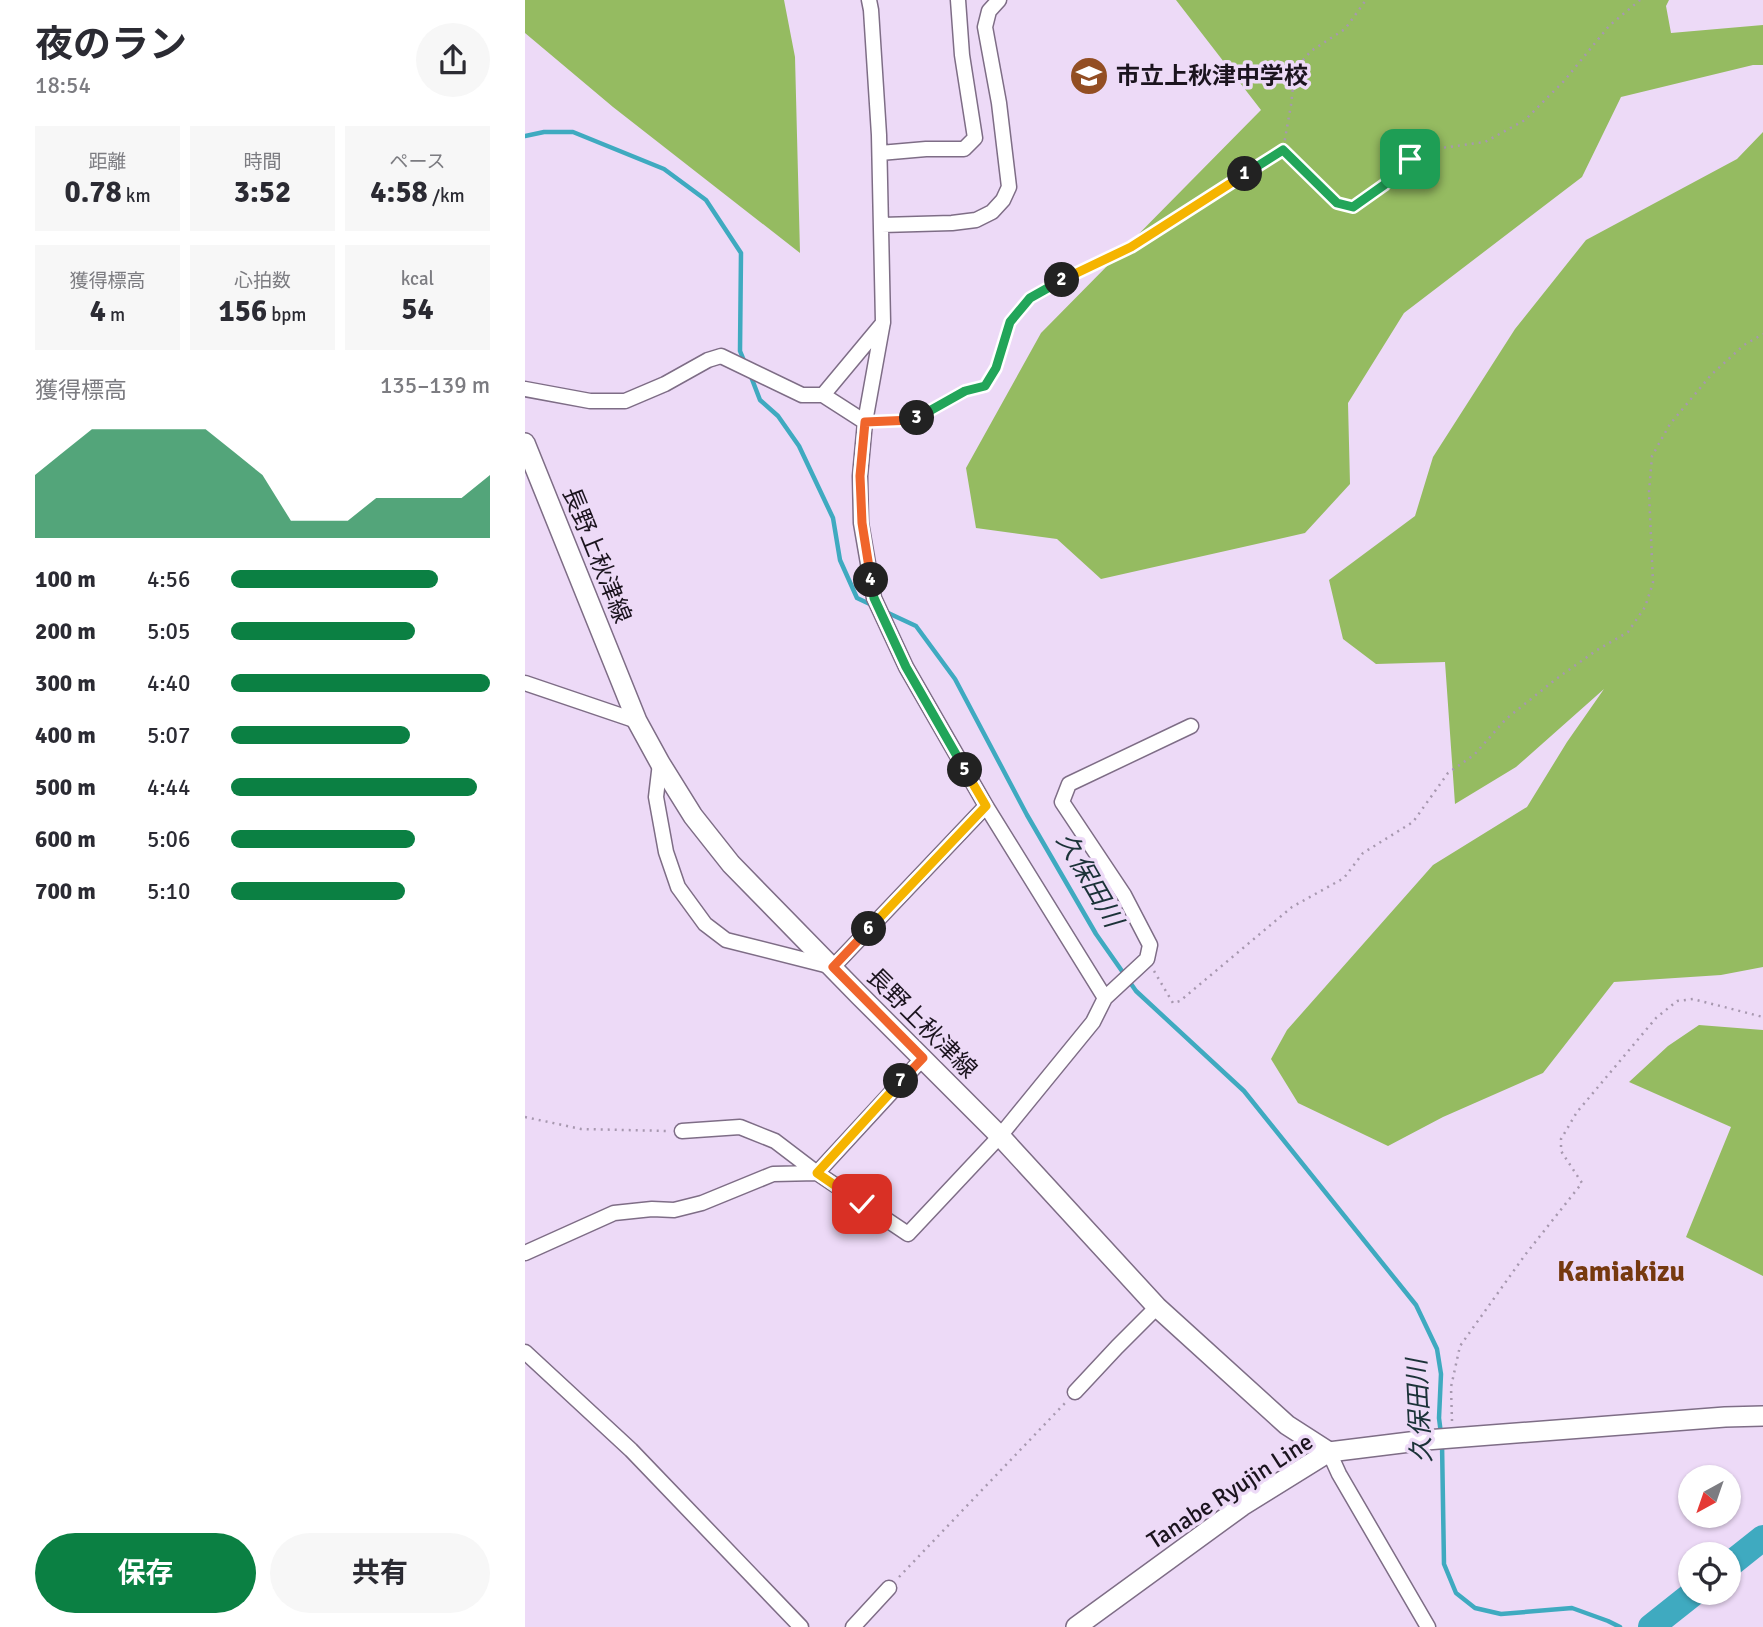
<!DOCTYPE html>
<html lang="ja">
<head>
<meta charset="utf-8">
<style>
	:root { --surface:#fff; --page:#f7f7f7; --text:#2b2b33; --muted:#7c7c81; --accent:#0b8043 }
	body { margin:0; font-family:Signika,"Noto Sans JP",sans-serif; background:var(--page); color:var(--text); height:100vh; display:flex; flex-direction:column; font-size:26px; white-space:nowrap }
	* { box-sizing:border-box; margin:0 }
	p { font-size:23px; color:var(--muted) }
	.icon { flex:none; width:38px; height:38px; fill:none; stroke:currentColor; stroke-width:2; stroke-linecap:round; stroke-linejoin:round }
	.map { position:relative; flex:1; overflow:hidden }
	.panel { display:flex; flex-direction:column; background:var(--surface); width:525px }
	.panel>* { flex:none }
	.needle { width:46px; rotate:220deg }
	.tools { position:absolute; left:1153px; top:1465px; display:grid; gap:14px }
	.tools a { display:grid; place-items:center; width:63px; height:63px; border-radius:50%; background:var(--surface); box-shadow:0 2px 5px #0004; font-size:35px }
	.pin { position:absolute; display:grid; place-items:center; width:60px; height:60px; color:#fff; margin:-30px; border-radius:14px; box-shadow:0 4px 10px #0006 }
	.km { position:absolute; width:35px; height:35px; margin:-18px; border-radius:50%; background:#222; color:#fff; font-size:19px; line-height:35px; text-align:center }
	.round { display:grid; place-items:center; flex:none; width:74px; height:74px; border-radius:37px; background:var(--page) }
	.summary { display:flex; align-items:center; justify-content:space-between; height:119px; padding:0 35px }
	h1 { font-size:38px; font-weight:700; line-height:52px }
	.metrics { display:grid; grid-template-columns:repeat(3,1fr); gap:10px; height:119px; padding:7px 35px }
	.metrics div { display:grid; align-content:center; border-radius:0px; background:var(--page); text-align:center }
	.metrics b { font-size:30px; font-weight:700 }
	.metrics small { font-size:19px; font-weight:400 }
	.metrics p { font-size:19px }
	.chart { height:196px; padding:14px 35px }
	.chart p { display:flex; justify-content:space-between }
	.chart svg { width:100%; height:126px; margin-top:7px; fill:var(--accent); opacity:.7 }
	.primary-button { display:flex; gap:14px; margin-top:auto; padding:14px 35px }
	.primary-button a { flex:1; height:80px; border-radius:42px; background:var(--accent); color:#fff; font-size:28px; font-weight:700; line-height:80px; text-align:center }
	.primary-button a+a { background:var(--page); color:var(--text) }
	ul { padding:0 35px; list-style:none; font-size:23px }
	li { display:grid; grid-template-columns:112px 84px 1fr; align-items:center; height:52px }
	li i { height:18px; border-radius:9px; background:var(--accent) }
	main { display:flex; flex:1; min-height:0 }
	.map>svg:first-child { display:block }
	.forest { fill:#95bb61 }
	.lines { fill:none; stroke-linecap:round; stroke-linejoin:round }
	.stream { stroke:#3faac0; stroke-width:4.5 }
	.river { stroke:#3faac0; stroke-width:26 }
	.minor-casing { stroke:#7e6d86; stroke-width:17 }
	.major-casing { stroke:#7e6d86; stroke-width:22 }
	.path { stroke:#a798af; stroke-width:2.5; stroke-dasharray:2 5; stroke-linecap:butt }
	.minor { stroke:#fff; stroke-width:14 }
	.major { stroke:#fff; stroke-width:19 }
	.split-1-casing { stroke:#fff; stroke-width:14 }
	.split-2-casing { stroke:#fff; stroke-width:14 }
	.split-3-casing { stroke:#fff; stroke-width:14 }
	.split-4-casing { stroke:#fff; stroke-width:14 }
	.split-5-casing { stroke:#fff; stroke-width:14 }
	.split-6-casing { stroke:#fff; stroke-width:14 }
	.split-7-casing { stroke:#fff; stroke-width:14 }
	.split-8-casing { stroke:#fff; stroke-width:14 }
	.split-1 { stroke:#22a559; stroke-width:9 }
	.split-2 { stroke:#f5b400; stroke-width:9 }
	.split-3 { stroke:#22a559; stroke-width:9 }
	.split-4 { stroke:#f0652b; stroke-width:9 }
	.split-5 { stroke:#22a559; stroke-width:9 }
	.split-6 { stroke:#f5b400; stroke-width:9 }
	.split-7 { stroke:#f0652b; stroke-width:9 }
	.split-8 { stroke:#f5b400; stroke-width:9 }
	.labels { text-anchor:middle; dominant-baseline:central; stroke-width:7; stroke-linejoin:round; paint-order:stroke }
	.poi-label { font-size:24px; font-weight:bold; fill:#1b141e; stroke:#eddaf7; text-anchor:start }
	.street-label { font-size:24px; fill:#1b141e; stroke:#eddaf7 }
	.water-label { font-size:26px; font-style:italic; fill:#1b3238; stroke:#eddaf7 }
	.quarter-label { font-size:28px; font-weight:bold; fill:#76390f; stroke:#eddaf7 }
</style>
</head>
<body>
<main>
<section class="panel">
<div class="summary"><div><h1>夜のラン</h1><p>18:54</p></div><a class="round"><svg class="icon" aria-label="share" viewBox="0 0 24 24"><path d="M12 15V3M7 8l5-5 5 5M5 13v7h14v-7"/></svg></a></div>
<div class="metrics">
<div><p>距離</p><b>0.78<small> km</small></b></div>
<div><p>時間</p><b>3:52</b></div>
<div><p>ペース</p><b>4:58<small> /km</small></b></div>
</div>
<div class="metrics">
<div><p>獲得標高</p><b>4<small> m</small></b></div>
<div><p>心拍数</p><b>156<small> bpm</small></b></div>
<div><p>kcal</p><b>54</b></div>
</div>
<div class="chart"><p><span>獲得標高</span>135–139 m</p>
<svg viewBox="0 0 160 44" preserveAspectRatio="none"><path d="M0 44V22L10 14L20 6L30 6L40 6L50 6L60 6L70 14L80 22L90 38L100 38L110 38L120 30L130 30L140 30L150 30L160 22V44z"/></svg>
</div>
<ul>
<li><b>100 m</b>4:56<i style="width:80%"></i></li>
<li><b>200 m</b>5:05<i style="width:71%"></i></li>
<li><b>300 m</b>4:40<i style="width:100%"></i></li>
<li><b>400 m</b>5:07<i style="width:69%"></i></li>
<li><b>500 m</b>4:44<i style="width:95%"></i></li>
<li><b>600 m</b>5:06<i style="width:71%"></i></li>
<li><b>700 m</b>5:10<i style="width:67%"></i></li>
</ul>
<div class="primary-button"><a>保存</a><a>共有</a></div>
</section>
<div class="map">
<svg width="1238" height="1627" viewBox="0 0 1238 1627">
	<rect width="100%" height="100%" fill="#eddaf7"/>
	<path class="forest" d="M0,0h259l11,57 5,196 -187,-146 -88,-74z
		M651,0h493l-3,6 5,27 92,-8v40h-10l-132,32 -39,80 -178,136 -56,90 2,81 -45,49 -204,46 -44,-40 -81,-11 -10,-60 75,-135 220,-223z
		M1238,132v835l-42,8 -107,7 -71,91 -100,44 -55,29 -90,-43 -27,-44 16,-29 146,-165 94,-58 40,-65 37,-53 -88,78 -61,37 -10,-142 -69,2 -33,-25 -14,-59 86,-64 18,-59 82,-128 71,-89 151,-81z
		M1174,1025l64,5v246l-77,-39 45,-110 -102,-45 39,-36z"/>
	<g class="lines">
		<path class="stream" d="M0,136l19,-4h29l91,37 42,31 35,53 -1,98 5,12
			M225,374l10,26 18,16 21,30 34,72 7,42 17,38 17,8
			M361,612l30,14 39,53 72,136 69,119 40,57 108,100 172,214 21,44 4,25 -2,44 2,16
			M917,1443l2,121 12,29 19,15 26,6 71,-6 36,13 12,6"/>
		<path class="river" d="M1204,1565l34,-27
			M1126,1627l44,-35"/>
		<defs>
			<path id="minor" d="M344,0l2,10 8,125 4,187 -18,100 -5,54 1,47 13,75 32,69 80,139 119,192
				M355,153l46,-4h38l11,-11 -13,-83 -4,-55
				M357,225l70,-2 24,-3 16,-8 11,-12 6,-13 -10,-84 -14,-76 4,-16 10,-11
				M0,389l65,12h35l40,-17 43,-24 13,-4 81,39h21l42,27
				M298,395l60,-72
				M0,683l112,38
				M135,763l-4,34 10,55 12,35 27,37 21,16 107,27 153,-161
				M157,1131l58,-4 35,14 42,32 91,61 92,-98 93,-114 12,-24 42,-39 3,-14 -26,-50 -62,-93 7,-18 122,-58
				M0,1253l89,-40 38,-4 22,1 28,-7 71,-29 44,-1 106,-115
				M0,1352l106,98 170,177
				M550,1392l42,-45 40,-40
				M804,1452l10,22 89,153
				M328,1627l36,-39"/>
			<path id="major" d="M0,443l112,278 23,42 33,53 38,48 129,132 140,140 157,171 130,118 42,27
				M551,1627l166,-121 87,-54 97,-12 299,-23 38,-1"/>
		</defs>
		<use href="#minor" class="minor-casing"/>
		<use href="#major" class="major-casing"/>
		<path class="path" d="M758,150l54,53 16,4 31,-22 26,-26 24,-10 51,-7 40,-22 39,-39 45,-55 31,-26
			M354,421l34,-1 52,-29 20,-5 11,-18 14,-46 20,-24 28,-16 73,-35 152,-97 8,-45 4,-36 16,-18 34,-22 21,-29
			M629,971l19,32 7,-2 112,-94 52,-29 19,-25 50,-31 35,-49 26,-18 32,-36 50,-40 41,-29 31,-18 17,-25 8,-24 -4,-91 3,-36 18,-32 41,-49 33,-30 19,-11
			M0,1117l56,12 88,2
			M927,1421l-1,-34 9,-41 65,-91 57,-72 -21,-32v-12l16,-27 79,-94 21,-17 16,-2 70,18
			M374,1577l167,-175"/>
		<use href="#minor" class="minor"/>
		<use href="#major" class="major"/>
	</g>
	<g class="lines">
		<defs>
			<path id="split-1" d="M720,174l38,-24 54,53 16,4 31,-22 26,-26"/>
			<path id="split-2" d="M537,280l69,-33 114,-73"/>
			<path id="split-3" d="M392,418l48,-27 20,-5 11,-18 14,-46 20,-24 32,-18"/>
			<path id="split-4" d="M346,580l-9,-57 -2,-47 5,-54 48,-2 4,-2"/>
			<path id="split-5" d="M346,580l3,18 32,69 59,103"/>
			<path id="split-6" d="M344,929l117,-123 -21,-36"/>
			<path id="split-7" d="M344,929l-36,38 90,91 -22,23"/>
			<path id="split-8" d="M337,1204l-45,-31 84,-92"/>
		</defs>
		<use href="#split-1" class="split-1-casing"/>
		<use href="#split-2" class="split-2-casing"/>
		<use href="#split-3" class="split-3-casing"/>
		<use href="#split-4" class="split-4-casing"/>
		<use href="#split-5" class="split-5-casing"/>
		<use href="#split-6" class="split-6-casing"/>
		<use href="#split-7" class="split-7-casing"/>
		<use href="#split-8" class="split-8-casing"/>
		<use href="#split-1" class="split-1"/>
		<use href="#split-2" class="split-2"/>
		<use href="#split-3" class="split-3"/>
		<use href="#split-4" class="split-4"/>
		<use href="#split-5" class="split-5"/>
		<use href="#split-6" class="split-6"/>
		<use href="#split-7" class="split-7"/>
		<use href="#split-8" class="split-8"/>
	</g>
	<defs>
		<symbol id="school-disc" viewBox="-11 -11 22 22"><circle r="9.5" fill="#934e23" stroke="#eddaf7"/><path d="M0-5L7-2L0 1L-7-2ZM-4 1L0 2.5L4 1V4Q0 6-4 4Z" fill="#fff"/></symbol>
	</defs>
	<g fill-rule="evenodd">
		<use href="#school-disc" x="542" y="54" width="44" height="44"/>
	</g>
	<g class="labels">
		<g class="poi-label">
			<text x="591" y="76">市立上秋津中学校</text>
		</g>
		<g class="street-label">
			<text transform="translate(72 555) rotate(68)">長野上秋津線</text>
			<text transform="translate(397 1023) rotate(45)">長野上秋津線</text>
			<text transform="translate(705 1491) rotate(-33)">Tanabe Ryujin Line</text>
		</g>
		<g class="water-label">
			<text transform="translate(564 880) rotate(60)">久保田川</text>
			<text transform="translate(895 1411) rotate(-93)">久保田川</text>
		</g>
		<g class="quarter-label">
			<text x="1096" y="1272">Kamiakizu</text>
		</g>
	</g>
</svg>
<div class="tools">
<a><svg class="needle" viewBox="-14 -14 28 28"><path d="M0-13l5 13h-10z" fill="#e53935"/><path d="M0 13l5-13h-10z" fill="#7c7c81"/></svg></a>
<a><svg class="icon" aria-label="locate" viewBox="0 0 24 24"><circle cx="12" cy="12" r="6"/><path d="M12 2v4M12 18v4M2 12h4M18 12h4"/></svg></a>
</div>
<div class="pin" style="left:885px;top:159px;background:#1e9e55"><svg class="icon" aria-label="arrive" viewBox="0 0 24 24"><path d="M6 21V4h12l-3 4 3 4H6"/></svg></div>
<div class="pin" style="left:337px;top:1204px;background:#d93025"><svg class="icon" aria-label="check" viewBox="0 0 24 24"><path d="M5 12l5 5 9-10"/></svg></div>
<b class="km" style="left:720px;top:174px">1</b>
<b class="km" style="left:537px;top:280px">2</b>
<b class="km" style="left:392px;top:418px">3</b>
<b class="km" style="left:346px;top:580px">4</b>
<b class="km" style="left:440px;top:770px">5</b>
<b class="km" style="left:344px;top:929px">6</b>
<b class="km" style="left:376px;top:1081px">7</b>
</div>
</main>
</body>
</html>
